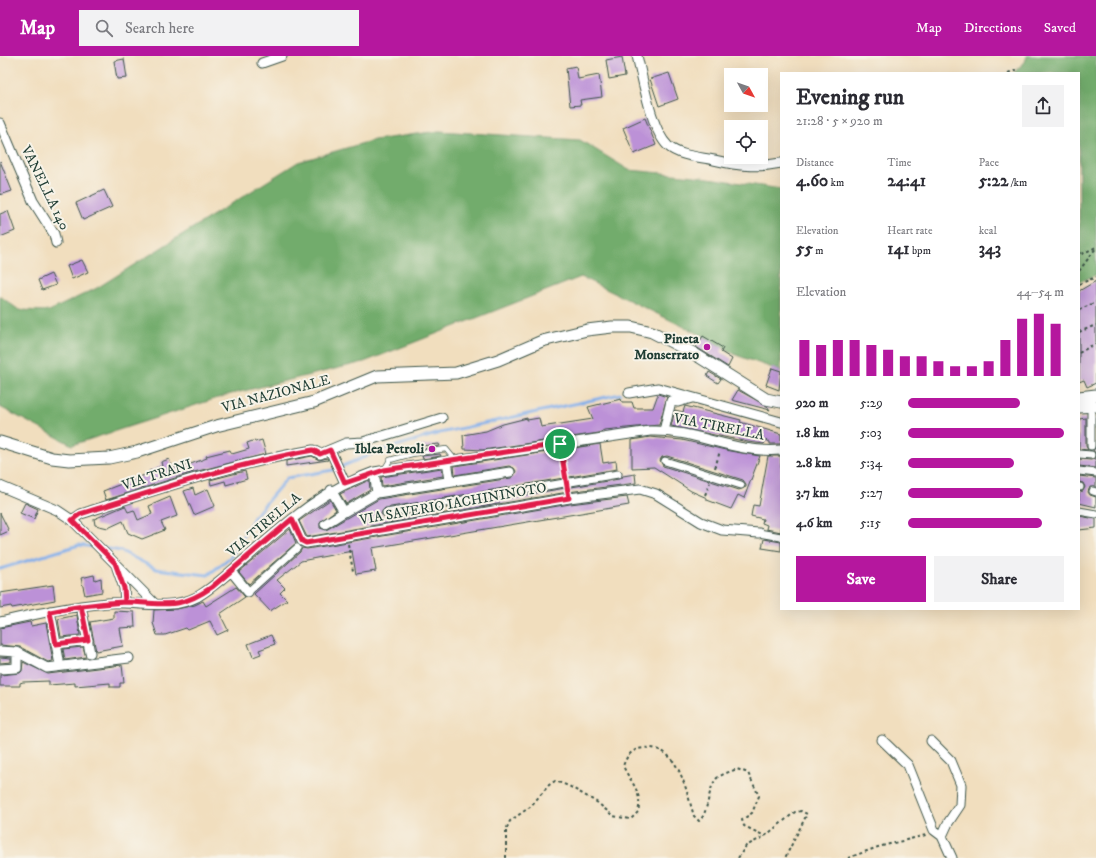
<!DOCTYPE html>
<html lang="en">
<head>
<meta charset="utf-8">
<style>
	:root { --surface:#fff; --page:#f2f2f3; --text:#2b2b33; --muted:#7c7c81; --accent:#b5179e }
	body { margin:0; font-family:"IM FELL DW Pica",serif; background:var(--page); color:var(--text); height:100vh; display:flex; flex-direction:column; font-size:15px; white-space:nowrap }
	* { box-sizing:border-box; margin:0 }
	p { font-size:13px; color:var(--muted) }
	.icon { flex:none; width:22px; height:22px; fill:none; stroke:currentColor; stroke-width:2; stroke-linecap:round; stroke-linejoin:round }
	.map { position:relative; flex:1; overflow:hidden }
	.side { position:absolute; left:780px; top:16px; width:300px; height:538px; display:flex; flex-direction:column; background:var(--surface); border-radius:0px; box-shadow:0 4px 16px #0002 }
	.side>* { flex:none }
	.needle { width:26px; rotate:130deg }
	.controls { position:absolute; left:724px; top:12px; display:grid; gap:8px }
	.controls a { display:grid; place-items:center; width:44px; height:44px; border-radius:0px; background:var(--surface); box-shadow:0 4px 16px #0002; font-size:20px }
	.pin { position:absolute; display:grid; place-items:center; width:34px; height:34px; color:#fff; margin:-17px; border:2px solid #fff; border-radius:50%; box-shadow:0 1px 4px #0007 }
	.round { display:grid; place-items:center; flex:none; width:42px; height:42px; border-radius:0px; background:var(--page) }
	.overview { display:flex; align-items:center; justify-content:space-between; height:68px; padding:0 16px }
	h1 { font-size:22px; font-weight:700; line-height:30px }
	.figures { display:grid; grid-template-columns:repeat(3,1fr); gap:6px; height:68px; padding:4px 16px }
	.figures div { display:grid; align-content:center }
	.figures b { font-size:17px; font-weight:700 }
	.figures small { font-size:11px; font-weight:400 }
	.figures p { font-size:11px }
	.chart { height:112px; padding:8px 16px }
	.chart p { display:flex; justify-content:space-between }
	.chart svg { width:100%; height:72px; margin-top:4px; stroke:var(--accent); stroke-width:6 }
	.button { display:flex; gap:8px; margin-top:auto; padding:8px 16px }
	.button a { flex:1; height:46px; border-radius:0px; background:var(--accent); color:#fff; font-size:16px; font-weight:700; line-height:46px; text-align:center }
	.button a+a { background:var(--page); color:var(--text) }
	ul { padding:0 16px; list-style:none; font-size:13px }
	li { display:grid; grid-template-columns:64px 48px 1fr; align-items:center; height:30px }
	li i { height:10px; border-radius:5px; background:var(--accent) }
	header { display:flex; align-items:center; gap:24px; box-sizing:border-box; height:56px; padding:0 20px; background:var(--accent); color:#fff }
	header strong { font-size:19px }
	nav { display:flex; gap:22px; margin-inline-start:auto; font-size:14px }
	.search { width:280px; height:36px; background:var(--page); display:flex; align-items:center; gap:10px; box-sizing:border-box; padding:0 14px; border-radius:0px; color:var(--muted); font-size:15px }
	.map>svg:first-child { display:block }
	.forest { fill:#72ac6c; stroke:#487450 }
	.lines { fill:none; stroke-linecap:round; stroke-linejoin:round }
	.stream { stroke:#81afeb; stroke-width:3 }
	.building { fill:#bc91d7; fill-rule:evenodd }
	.service-casing { stroke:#3e5549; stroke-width:6 }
	.pedestrian-casing { stroke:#3e5549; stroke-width:9 }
	.minor-casing { stroke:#3e5549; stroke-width:11 }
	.tertiary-casing { stroke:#3e5549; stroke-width:13 }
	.path { stroke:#3e5549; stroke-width:2; stroke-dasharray:3 3; stroke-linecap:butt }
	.service { stroke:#fff; stroke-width:4.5 }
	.pedestrian { stroke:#fff; stroke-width:7 }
	.minor { stroke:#fff; stroke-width:9 }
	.tertiary { stroke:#fff; stroke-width:11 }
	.route-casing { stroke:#fff; stroke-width:8 }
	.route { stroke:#e11d48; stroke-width:5 }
	.poi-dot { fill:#b5179e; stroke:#f7f3e8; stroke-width:1.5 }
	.labels { text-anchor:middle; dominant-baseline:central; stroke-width:4; stroke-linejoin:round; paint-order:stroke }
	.street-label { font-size:14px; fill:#1f3d34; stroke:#f7f3e8 }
	.poi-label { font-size:14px; font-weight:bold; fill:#1f3d34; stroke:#f7f3e8; text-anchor:end }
</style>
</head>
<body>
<header>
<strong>Map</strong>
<div class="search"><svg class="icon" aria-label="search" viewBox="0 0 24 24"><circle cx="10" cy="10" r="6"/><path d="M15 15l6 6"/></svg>Search here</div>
<nav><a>Map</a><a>Directions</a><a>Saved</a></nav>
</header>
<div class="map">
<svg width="1096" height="802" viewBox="0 0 1096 802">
	<rect width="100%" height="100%" fill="#f7f3e8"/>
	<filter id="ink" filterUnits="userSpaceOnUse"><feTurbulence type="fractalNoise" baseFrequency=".025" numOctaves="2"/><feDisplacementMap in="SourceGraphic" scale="8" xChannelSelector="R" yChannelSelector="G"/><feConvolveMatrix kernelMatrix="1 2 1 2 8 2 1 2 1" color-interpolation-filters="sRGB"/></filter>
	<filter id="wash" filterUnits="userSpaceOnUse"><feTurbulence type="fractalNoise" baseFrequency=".012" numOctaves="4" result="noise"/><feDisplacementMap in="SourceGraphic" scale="16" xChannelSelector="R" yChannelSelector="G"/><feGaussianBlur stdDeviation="0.9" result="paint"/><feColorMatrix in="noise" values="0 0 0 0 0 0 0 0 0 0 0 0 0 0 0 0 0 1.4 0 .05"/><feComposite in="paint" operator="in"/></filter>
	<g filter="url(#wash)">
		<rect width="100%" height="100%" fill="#f1debe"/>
		<path class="forest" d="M1027,0h69v219l-17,7v-209h-66l12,-11z
			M439,75l141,9 49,30 66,6 86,13v182l-45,-16 -33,-19 -122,-59 -217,85 -137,33 -155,50 -72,-38v-111l19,14 30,1 48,-23 201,-126 76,-22z"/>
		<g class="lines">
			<path class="stream" d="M104,492l17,3 35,18 52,6 24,-19 22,-39 33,-39 46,-8 46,-19 61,-18 180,-39
				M0,513l79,-24 15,2"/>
		</g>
		<g id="blocks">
			<path class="building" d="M622,1l3,19 -16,3 -3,-19z
				M124,3l3,19 -10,1 -3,-18z
				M576,10l2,13 21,-4 3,22 -22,3 1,5 -11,1 -4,-38z
				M669,17l9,26 -19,7 -9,-27z
				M645,62l11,27 -22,9 -11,-26z
				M0,105l12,30 -12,4z
				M104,134l8,17 -29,13 -7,-17z
				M8,155l7,20 -15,6v-23z
				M82,204l6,12 -16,7 -5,-13z
				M51,218l5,11 -14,5 -4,-10z
				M1096,225v102l-9,4 -3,-7 -5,2v-91z
				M703,280l20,12 -2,4 11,7 -4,8 -32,-20z
				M772,312l9,3 -2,19 -13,-5z
				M709,316l12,7 -3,4 -11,-7z
				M738,334l29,16 3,4 -38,-10z
				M658,338l9,3 -8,28 -55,5 -5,3 -116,17 -19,-1 -1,-14 23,-4 17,-7 24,-6v2l12,-2 2,9 52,-8 -5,-12 33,-8 1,3h10l2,6h19z
				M685,350l56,14 -1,2 41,12v10h-11v-2l-4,-2 -2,4 -16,-2 -77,-16 4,-16 8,2z
				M1086,362v28l2,4 -9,-1v-30z
				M650,381l32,3 48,11 30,5 -16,42 -6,-3 -7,14 -24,-9v-2l-16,-7 -37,-24 -22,1v-28zM667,400l76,24 3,4v3l-7,3 -76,-24 -3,-6 2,-3z
				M255,384v2l7,-2 4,14 -72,18 -88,28 -3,-9 47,-18 -1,-2 13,-5 -1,-4 8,-3 4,9 4,-1v2l30,-11 -1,-2 24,-6 2,4 17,-5 -2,-6z
				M439,388l1,2 -18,3 -1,-3z
				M600,388l3,19 13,-2 1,8 -232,39 -3,3 -1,3 6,4 232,-39 4,-3 12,-2 1,9 -68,9 -261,45 -8,-16 31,-21 6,10 -16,12v6l6,2 53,-31 132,-21 3,-2 2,-5 -2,-3 -5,-2 -54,9 -1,-9z
				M1096,390v22l-17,-2v-7l12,1 4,-2 1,-5 -3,-2z
				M440,398l1,2 -18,3 -1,-3z
				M312,400l7,4 8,-2 1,2 -42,6v-5z
				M768,400h13v76l-15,-3 1,-4 -5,-2 1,-4 -12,-3 2,-11 6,1z
				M442,412l1,8 -61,10 -1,-9z
				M245,415l2,8 -21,6 -1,-4 -14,4 -1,-5z
				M1079,420l17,2v9h-6l-2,5 2,3 6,2v10l-17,-4v-11l4,-1 2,-4 -2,-4 -4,-1z
				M369,424l1,10 -24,14 -6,-10z
				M193,432l2,7 13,-6 7,17 -21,9 -10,-24z
				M170,441l7,19 -16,6 4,8 -23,9 -14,-6 -5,-12 -15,7 -13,-3 -1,-6 31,-13 3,6 6,-2 4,10 14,-6 -3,-8z
				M627,441l2,8 -257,43 4,23 -20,3 -4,-23 -51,10 -24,19 8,8 -5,5 7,7 -17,11 -16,-17 46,-42 2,-4 5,1 263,-45z
				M25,447l13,6 -4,10 -14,-6z
				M0,457l9,18 -9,4z
				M1079,460l17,3v9l-17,2z
				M290,473l6,14 -47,41 -10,-12z
				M764,483l17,3v9l-19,-3z
				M94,519l1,5 6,-2 1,14 -17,3 -4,-17z
				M53,529l2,15 -43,8 -1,-2 -11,2v-15z
				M236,531l9,10 -25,17 8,16 -11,5 -7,-14 -22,9 -2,-2 -21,7h-8l-4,-12 1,-13 23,-1 18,-4 8,-4 3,5z
				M114,555l20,1 1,15 -15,1 3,18 -27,5 -6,-29 24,-4z
				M77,559l3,20 -19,2 -3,-18z
				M30,566l1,4 15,-3 7,38 -5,1 -28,-15 -20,-2v-17z
				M271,579l4,9 -16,6 2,4 -8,3 -5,-13z
				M83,591l3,10 -21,3 -2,-11z
				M0,601l11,1v4l-11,1z
				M23,606l25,12 74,-9 2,18h-4v4h-10v-4l-35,3v-3l-26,2v-4l-26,1 -3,1v3h-20v-11l20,-2 2,-2z"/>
		</g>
	</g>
	<g filter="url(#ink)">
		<use href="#blocks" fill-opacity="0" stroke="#3e5549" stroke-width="1"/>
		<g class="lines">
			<defs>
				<path id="service" d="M384,414l6,-10 22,-6 34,-5 9,11"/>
				<path id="pedestrian" d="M1091,390v-39
					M1079,398l12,1
					M665,405l76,24
					M1079,415l17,2
					M1079,431h1
					M1093,435l3,1
					M1079,455l17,3
					M386,457l232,-39
					M759,477l22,4
					M248,536l49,-44"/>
				<path id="minor" d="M637,0c6,23 14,74 31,90 11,10 32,11 46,14 26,6 41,8 67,3
					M262,7l20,-7
					M0,67l33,78 21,33 2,9
					M629,337l29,-5 123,34
					M664,375l7,-30 7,1 14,-4
					M330,394l15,33
					M447,405l3,19
					M374,416l3,21
					M0,430l57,24 15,10 82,83
					M344,456l33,-19 133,-21
					M292,463l10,22 4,2 263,-45 71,-9 16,5 45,28 21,8 37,3
					M72,464l9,-6c77,-25 152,-50 232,-64l7,4 26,-11 17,-1 79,-24
					M325,468l19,-12 -13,-22
					M117,512l7,20 1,14
					M231,515l17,21
					M81,550l9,47
					M50,555l9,49
					M0,566c36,-8 71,-16 108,-19 29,-2 62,8 89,-6 17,-10 33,-25 48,-38 42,-36 75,-68 129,-87l276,-41c45,-2 84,23 131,19
					M56,588l32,-4
					M0,595l17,1 30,16 82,-10
					M0,613l17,-1v-16
					M882,684l26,25 26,65 8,6 10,22
					M931,685l20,20 10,24 -1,20 -12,18 -6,13"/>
				<path id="tertiary" d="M1079,341l17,-2
					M1079,351l17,-1
					M0,386l52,16 17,2 40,-2 28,-6 79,-26 98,-24 63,-26 79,-3 42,-13 44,-19 45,-11 25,-3h19l21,5 41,21 73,46 15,3"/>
			</defs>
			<use href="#service" class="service-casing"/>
			<use href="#pedestrian" class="pedestrian-casing"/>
			<use href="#minor" class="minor-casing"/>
			<use href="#tertiary" class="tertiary-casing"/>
			<path class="path" d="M1008,17l7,-3 -1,3
				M1079,195l1,4 16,-8
				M1079,215l17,-23
				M1079,228l17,-7
				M1079,254l17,-8
				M1079,276l17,-7
				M1079,297l17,-10
				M562,397l3,22
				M715,412l5,-17
				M705,439l5,-12
				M348,488l5,27
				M506,802v-28l4,-9 20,-14 19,-22 6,-4 14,5 29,17 15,13 18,3 7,-7c5,-20 -7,-29 -15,-46 4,-11 9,-17 21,-18 35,-4 42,43 50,68l5,5c10,-8 8,-32 18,-43 5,-4 15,-7 20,-9l11,4 11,23 -7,17 -10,7 2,6 21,10
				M738,802l8,-12 19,-10 30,-24 6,-1 6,3 -22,44
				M848,802l30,-11 48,-12"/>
			<use href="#service" class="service"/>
			<use href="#pedestrian" class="pedestrian"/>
			<use href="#minor" class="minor"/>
			<use href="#tertiary" class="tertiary"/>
		</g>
	</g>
	<g class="lines" filter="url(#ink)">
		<defs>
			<path id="route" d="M560,388l-176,26 -39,13 -15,-33 -10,4 -7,-4c-80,14 -155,40 -233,64l-8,6 43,43 9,25 1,14 -44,4 7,34 -32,4 -6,-32c24,-5 49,-9 74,-10 39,0 52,10 88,-15l80,-68 10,22 4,2 263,-45 -9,-54"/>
		</defs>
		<use href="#route" class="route-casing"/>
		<use href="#route" class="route"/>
	</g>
	<g class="poi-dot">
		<circle cx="707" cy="291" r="4"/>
		<circle cx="432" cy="393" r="4"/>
	</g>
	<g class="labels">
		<g class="street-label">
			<text transform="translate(45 132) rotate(64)">VANELLA 140</text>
			<text transform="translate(276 338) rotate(-15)">VIA NAZIONALE</text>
			<text transform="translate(719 371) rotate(11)">VIA TIRELLA</text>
			<text transform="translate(157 419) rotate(-18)">VIA TRANI</text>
			<text transform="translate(453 448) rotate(-10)">VIA SAVERIO IACHININOTO</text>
			<text transform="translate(264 469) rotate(-40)">VIA TIRELLA</text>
		</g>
		<g class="poi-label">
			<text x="699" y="283">Pineta<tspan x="699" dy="16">Monserrato</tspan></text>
			<text x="424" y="393">Iblea Petroli</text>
		</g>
	</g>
</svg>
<div class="controls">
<a><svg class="needle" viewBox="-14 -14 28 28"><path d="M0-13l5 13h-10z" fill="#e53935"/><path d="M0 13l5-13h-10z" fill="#7c7c81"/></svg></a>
<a><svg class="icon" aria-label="locate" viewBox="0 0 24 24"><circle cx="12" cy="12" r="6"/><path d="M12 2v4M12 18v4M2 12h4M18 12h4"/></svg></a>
</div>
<div class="pin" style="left:560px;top:388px;background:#1e9e55"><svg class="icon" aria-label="arrive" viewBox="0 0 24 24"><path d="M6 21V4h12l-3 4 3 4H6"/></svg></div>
<section class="side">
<div class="overview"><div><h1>Evening run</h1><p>21:28 · 5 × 920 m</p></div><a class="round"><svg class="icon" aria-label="share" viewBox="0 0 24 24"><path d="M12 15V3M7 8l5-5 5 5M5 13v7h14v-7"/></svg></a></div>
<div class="figures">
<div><p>Distance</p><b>4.60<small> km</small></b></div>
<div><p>Time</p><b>24:41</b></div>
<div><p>Pace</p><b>5:22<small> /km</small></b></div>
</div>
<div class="figures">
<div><p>Elevation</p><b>55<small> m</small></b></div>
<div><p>Heart rate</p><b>141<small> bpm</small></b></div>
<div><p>kcal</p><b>343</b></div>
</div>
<div class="chart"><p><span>Elevation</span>44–54 m</p>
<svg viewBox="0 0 160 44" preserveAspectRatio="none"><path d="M5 44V22M15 44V25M25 44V22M35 44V22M45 44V25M55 44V28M65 44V32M75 44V32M85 44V35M95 44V38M105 44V38M115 44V35M125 44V22M135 44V9M145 44V6M155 44V12"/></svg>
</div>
<ul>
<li><b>920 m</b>5:29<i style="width:72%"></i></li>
<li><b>1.8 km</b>5:03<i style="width:100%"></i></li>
<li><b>2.8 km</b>5:34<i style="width:68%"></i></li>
<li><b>3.7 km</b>5:27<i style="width:74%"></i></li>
<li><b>4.6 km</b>5:15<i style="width:86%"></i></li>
</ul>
<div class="button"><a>Save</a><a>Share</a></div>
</section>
</div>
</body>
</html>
